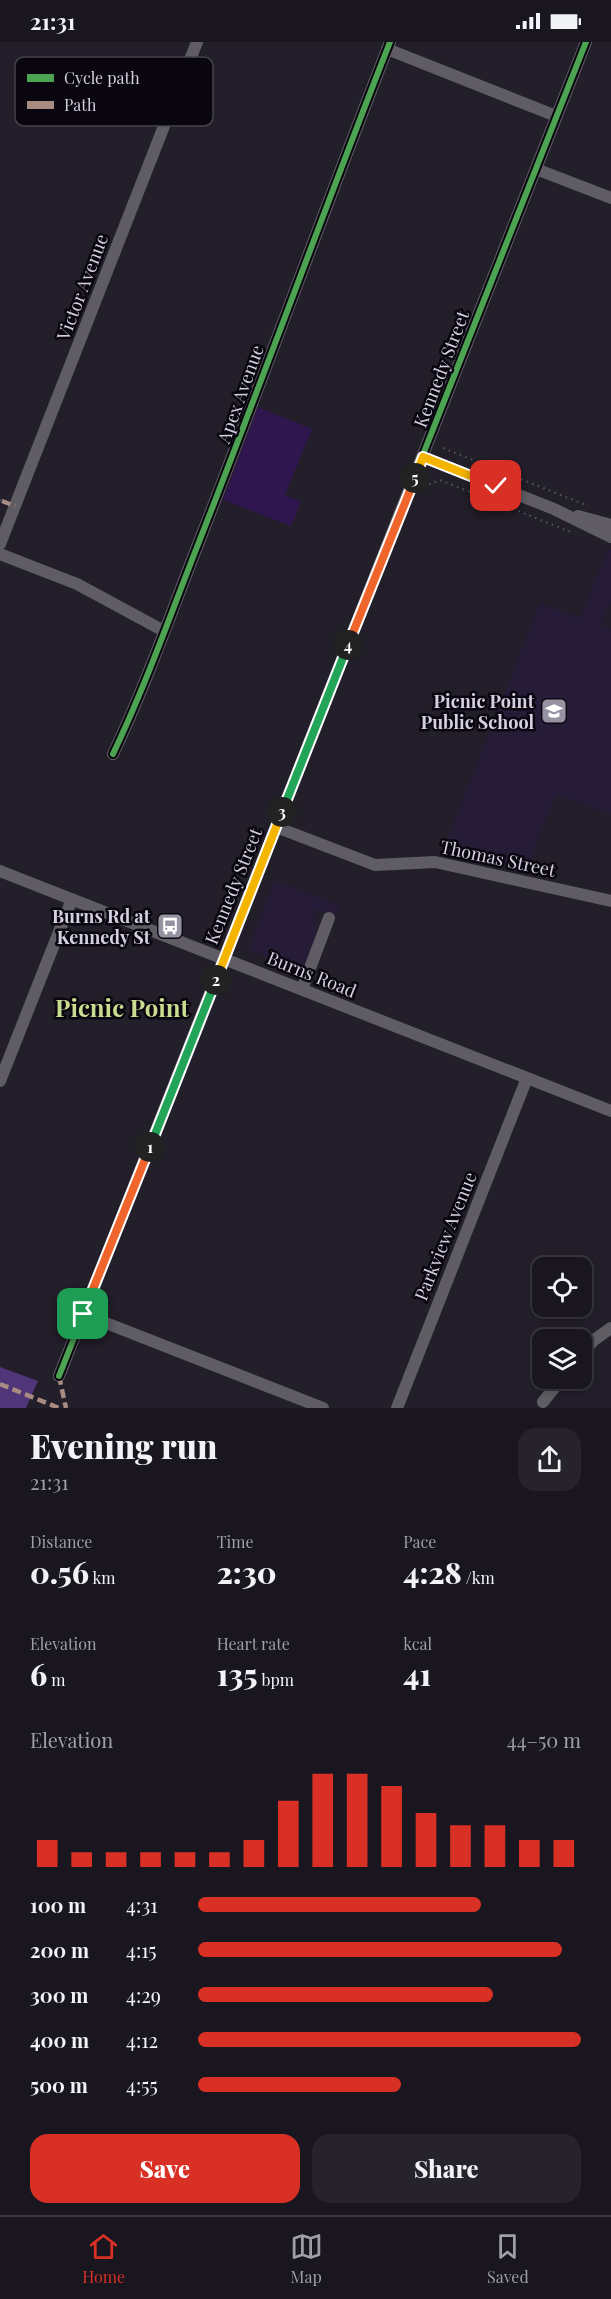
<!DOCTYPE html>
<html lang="en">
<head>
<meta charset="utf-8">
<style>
	:root { --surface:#1a1620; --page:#27232d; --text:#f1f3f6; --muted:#9f9fa5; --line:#38353e; --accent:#d93025 }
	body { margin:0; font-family:"Playfair Display",serif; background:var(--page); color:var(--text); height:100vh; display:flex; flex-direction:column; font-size:22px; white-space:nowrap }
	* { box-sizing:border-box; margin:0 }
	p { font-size:20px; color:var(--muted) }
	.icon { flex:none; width:33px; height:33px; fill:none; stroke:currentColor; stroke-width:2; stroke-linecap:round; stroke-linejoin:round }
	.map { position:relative; height:1366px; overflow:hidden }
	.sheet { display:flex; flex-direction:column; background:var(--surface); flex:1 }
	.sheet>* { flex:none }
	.tools { position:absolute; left:532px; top:1215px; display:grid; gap:12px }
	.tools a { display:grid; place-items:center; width:60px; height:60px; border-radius:12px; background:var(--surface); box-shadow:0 3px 9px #0003,0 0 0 2px var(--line); font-size:30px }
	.pin { position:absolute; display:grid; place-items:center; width:51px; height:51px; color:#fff; margin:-26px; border-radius:12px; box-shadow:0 3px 9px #0006 }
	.km { position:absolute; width:30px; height:30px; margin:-15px; border-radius:50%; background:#222; color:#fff; font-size:16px; line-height:30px; text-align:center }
	.round { display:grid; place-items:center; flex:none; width:63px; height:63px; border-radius:18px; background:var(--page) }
	.head { display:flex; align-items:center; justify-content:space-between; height:102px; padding:0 30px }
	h1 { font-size:33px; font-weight:800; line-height:45px }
	.figures { display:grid; grid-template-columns:repeat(3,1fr); gap:9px; height:102px; padding:6px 30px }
	.figures div { display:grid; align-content:center }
	.figures b { font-size:30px; font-weight:800 }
	.figures small { font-size:16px; font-weight:400 }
	.figures p { font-size:16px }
	.chart { height:168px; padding:12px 30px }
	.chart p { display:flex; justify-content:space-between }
	.chart svg { width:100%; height:108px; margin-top:6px; stroke:var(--accent); stroke-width:6 }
	.cta { display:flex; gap:12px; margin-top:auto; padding:12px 30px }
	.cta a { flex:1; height:69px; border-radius:18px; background:var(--accent); color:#fff; font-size:24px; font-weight:800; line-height:69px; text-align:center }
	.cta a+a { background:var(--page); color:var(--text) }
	ul { padding:0 30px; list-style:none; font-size:20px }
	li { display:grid; grid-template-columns:96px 72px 1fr; align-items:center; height:45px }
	li i { height:15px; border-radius:8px; background:var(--accent) }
	.status { display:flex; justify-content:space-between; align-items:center; height:42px; padding:0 30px; background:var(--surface); direction:ltr }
	.status svg { height:16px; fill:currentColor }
	.tab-bar { display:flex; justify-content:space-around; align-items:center; height:84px; border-top:2px solid var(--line); background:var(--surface); font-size:16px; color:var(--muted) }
	.tab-bar a { display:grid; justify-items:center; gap:3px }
	.tab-bar .current { color:var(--accent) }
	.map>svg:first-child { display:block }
	.built { fill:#261c38 }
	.green { fill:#2f164e }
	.forest { fill:#503578 }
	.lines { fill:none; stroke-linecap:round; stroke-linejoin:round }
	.path { stroke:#5a5860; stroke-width:2; stroke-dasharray:1.5 4.5; stroke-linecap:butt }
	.minor { stroke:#5f5d63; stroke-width:12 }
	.quiet { stroke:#a88b81; stroke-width:4.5; stroke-dasharray:9 4.5; stroke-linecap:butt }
	.cycleway-casing { stroke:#09060f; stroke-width:10 }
	.cycleway { stroke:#4ca352; stroke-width:6 }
	.split-1-casing { stroke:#fff; stroke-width:12 }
	.split-2-casing { stroke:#fff; stroke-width:12 }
	.split-3-casing { stroke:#fff; stroke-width:12 }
	.split-4-casing { stroke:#fff; stroke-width:12 }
	.split-5-casing { stroke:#fff; stroke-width:12 }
	.split-6-casing { stroke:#fff; stroke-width:12 }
	.split-1 { stroke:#f0652b; stroke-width:8 }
	.split-2 { stroke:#22a559; stroke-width:8 }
	.split-3 { stroke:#f5b400; stroke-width:8 }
	.split-4 { stroke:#22a559; stroke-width:8 }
	.split-5 { stroke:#f0652b; stroke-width:8 }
	.split-6 { stroke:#f5b400; stroke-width:8 }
	.labels { text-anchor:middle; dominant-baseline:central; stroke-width:5; stroke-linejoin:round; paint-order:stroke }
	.street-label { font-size:18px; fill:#d5d0e1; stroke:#09060f }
	.poi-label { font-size:18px; font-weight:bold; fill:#d5d0e1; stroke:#09060f; text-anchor:end }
	.district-label { font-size:24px; font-weight:bold; fill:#c9dc90; stroke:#09060f }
	.key { fill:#09060f; stroke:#46434e; stroke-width:1.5 }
	.key-label { font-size:16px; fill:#d5d0e1 }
</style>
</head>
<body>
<div class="status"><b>21:31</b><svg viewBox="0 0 49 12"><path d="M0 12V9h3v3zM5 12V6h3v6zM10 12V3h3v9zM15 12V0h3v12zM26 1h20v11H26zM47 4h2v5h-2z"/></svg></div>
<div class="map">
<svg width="611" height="1366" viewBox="0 0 611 1366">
	<rect width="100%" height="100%" fill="#221e2a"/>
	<path class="built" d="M608,507l3,1v50l-10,25 10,4v186l-55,-21 -29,73 -84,-17 97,-247 40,15z
		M275,838l66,26 -3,9 -21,-6 -2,9 3,15 -16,38 -54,-22z"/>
	<path class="green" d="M258,365l54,22 -27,66 16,7 -10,24 -68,-26z"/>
	<path class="forest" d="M0,1325l38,14 -12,27h-26z"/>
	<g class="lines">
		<path class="path" d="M443,406l143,57
			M429,442l11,-4 131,52
			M0,458l2,1"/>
		<path class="minor" d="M387,7l169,67
			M536,127l75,29
			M423,415l131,52 57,28
			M578,474l33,9
			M0,502l197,-502
			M0,512l77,30 87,47
			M113,712c32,-67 57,-138 84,-207 66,-168 127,-337 193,-505
			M276,785l99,38 60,-3 176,39
			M0,829l611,240
			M302,947l27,-71
			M0,1039l72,-182
			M83,1272l240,94
			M582,1312l12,-14 17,-12
			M59,1334l527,-1334
			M543,1360l19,-24
			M397,1366l130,-330"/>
		<path class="quiet" d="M2,459l13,5
			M59,1334l7,32
			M0,1342l59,24"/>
		<defs>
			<path id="cycleway" d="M113,712c32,-67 57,-138 84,-207 66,-168 127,-337 193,-505
				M59,1334l527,-1334"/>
		</defs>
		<use href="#cycleway" class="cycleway-casing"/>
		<use href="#cycleway" class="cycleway"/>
	</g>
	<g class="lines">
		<defs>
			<path id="split-1" d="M83,1272l67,-167"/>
			<path id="split-2" d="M150,1105l66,-167"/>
			<path id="split-3" d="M216,938l66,-168"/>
			<path id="split-4" d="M282,770l66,-167"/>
			<path id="split-5" d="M348,603l67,-167"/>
			<path id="split-6" d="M415,436l8,-21 73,29"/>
		</defs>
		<use href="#split-1" class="split-1-casing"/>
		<use href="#split-2" class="split-2-casing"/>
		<use href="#split-3" class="split-3-casing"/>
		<use href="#split-4" class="split-4-casing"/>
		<use href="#split-5" class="split-5-casing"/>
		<use href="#split-6" class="split-6-casing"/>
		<use href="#split-1" class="split-1"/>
		<use href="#split-2" class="split-2"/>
		<use href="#split-3" class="split-3"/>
		<use href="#split-4" class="split-4"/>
		<use href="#split-5" class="split-5"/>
		<use href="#split-6" class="split-6"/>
	</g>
	<defs>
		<symbol id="school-square" viewBox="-11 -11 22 22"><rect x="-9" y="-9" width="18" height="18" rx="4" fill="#9692a1" stroke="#09060f"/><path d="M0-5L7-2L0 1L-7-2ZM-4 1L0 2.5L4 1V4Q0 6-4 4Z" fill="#fff"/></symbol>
		<symbol id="bus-square" viewBox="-11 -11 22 22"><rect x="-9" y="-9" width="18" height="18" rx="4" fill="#9692a1" stroke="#09060f"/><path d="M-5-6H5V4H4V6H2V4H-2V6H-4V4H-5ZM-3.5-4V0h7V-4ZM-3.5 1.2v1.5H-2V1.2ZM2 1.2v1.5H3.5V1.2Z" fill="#fff"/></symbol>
	</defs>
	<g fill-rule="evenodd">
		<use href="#school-square" x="539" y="654" width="30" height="30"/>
		<use href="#bus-square" x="155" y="869" width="30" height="30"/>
	</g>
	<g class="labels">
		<g class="street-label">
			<text transform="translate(82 245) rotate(-69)">Victor Avenue</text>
			<text transform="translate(441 327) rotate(-69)">Kennedy Street</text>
			<text transform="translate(240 352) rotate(-70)">Apex Avenue</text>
			<text transform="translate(498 816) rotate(12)">Thomas Street</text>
			<text transform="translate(233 844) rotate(-68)">Kennedy Street</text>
			<text transform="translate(312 932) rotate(22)">Burns Road</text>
			<text transform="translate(445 1194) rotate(-68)">Parkview Avenue</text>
		</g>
		<g class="poi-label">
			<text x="534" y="659">Picnic Point<tspan x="534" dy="21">Public School</tspan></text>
			<text x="150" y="874">Burns Rd at<tspan x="150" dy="21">Kennedy St</tspan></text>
		</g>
		<g class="district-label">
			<text x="122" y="965">Picnic Point</text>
		</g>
	</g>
	<rect x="15" y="15" width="198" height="69" rx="9" class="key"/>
	<rect x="27" y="32" width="27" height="8" fill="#4ca352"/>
	<rect x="27" y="59" width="27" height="8" fill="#a88b81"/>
	<g class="key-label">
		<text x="64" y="42">Cycle path</text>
		<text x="64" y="69">Path</text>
	</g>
</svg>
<div class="tools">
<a><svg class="icon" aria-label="locate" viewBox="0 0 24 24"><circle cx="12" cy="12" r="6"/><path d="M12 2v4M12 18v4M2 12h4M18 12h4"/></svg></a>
<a><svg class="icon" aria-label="layers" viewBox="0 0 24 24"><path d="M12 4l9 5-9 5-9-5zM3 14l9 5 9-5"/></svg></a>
</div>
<div class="pin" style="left:83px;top:1272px;background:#1e9e55"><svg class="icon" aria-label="arrive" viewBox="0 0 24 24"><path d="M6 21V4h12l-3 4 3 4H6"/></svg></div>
<div class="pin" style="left:496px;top:444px;background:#d93025"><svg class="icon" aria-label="check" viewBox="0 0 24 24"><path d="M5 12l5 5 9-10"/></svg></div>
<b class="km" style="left:150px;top:1105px">1</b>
<b class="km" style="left:216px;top:938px">2</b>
<b class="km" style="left:282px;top:770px">3</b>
<b class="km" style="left:348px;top:603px">4</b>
<b class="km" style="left:415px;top:436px">5</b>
</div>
<section class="sheet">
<div class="head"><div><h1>Evening run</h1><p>21:31</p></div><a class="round"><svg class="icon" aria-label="share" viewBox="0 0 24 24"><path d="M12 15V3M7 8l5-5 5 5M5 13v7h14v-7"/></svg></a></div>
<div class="figures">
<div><p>Distance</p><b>0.56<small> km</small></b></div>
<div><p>Time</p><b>2:30</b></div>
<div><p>Pace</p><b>4:28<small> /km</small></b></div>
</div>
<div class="figures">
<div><p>Elevation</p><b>6<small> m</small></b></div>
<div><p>Heart rate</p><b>135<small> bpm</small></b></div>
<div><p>kcal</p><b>41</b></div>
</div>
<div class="chart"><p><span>Elevation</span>44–50 m</p>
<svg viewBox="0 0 160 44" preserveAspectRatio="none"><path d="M5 44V33M15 44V38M25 44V38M35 44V38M45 44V38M55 44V38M65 44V33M75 44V17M85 44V6M95 44V6M105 44V11M115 44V22M125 44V27M135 44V27M145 44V33M155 44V33"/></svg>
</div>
<ul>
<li><b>100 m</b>4:31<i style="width:74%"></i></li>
<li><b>200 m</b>4:15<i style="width:95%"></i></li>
<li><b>300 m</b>4:29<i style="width:77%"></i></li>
<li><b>400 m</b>4:12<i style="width:100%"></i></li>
<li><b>500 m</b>4:55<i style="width:53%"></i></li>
</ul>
<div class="cta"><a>Save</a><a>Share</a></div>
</section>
<nav class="tab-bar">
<a class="current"><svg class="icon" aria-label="home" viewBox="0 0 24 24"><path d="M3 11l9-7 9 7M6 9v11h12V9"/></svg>Home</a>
<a><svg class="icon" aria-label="map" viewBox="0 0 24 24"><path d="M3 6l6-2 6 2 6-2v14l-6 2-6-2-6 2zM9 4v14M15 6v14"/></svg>Map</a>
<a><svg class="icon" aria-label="saved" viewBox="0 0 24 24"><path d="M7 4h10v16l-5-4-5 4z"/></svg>Saved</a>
</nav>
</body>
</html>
